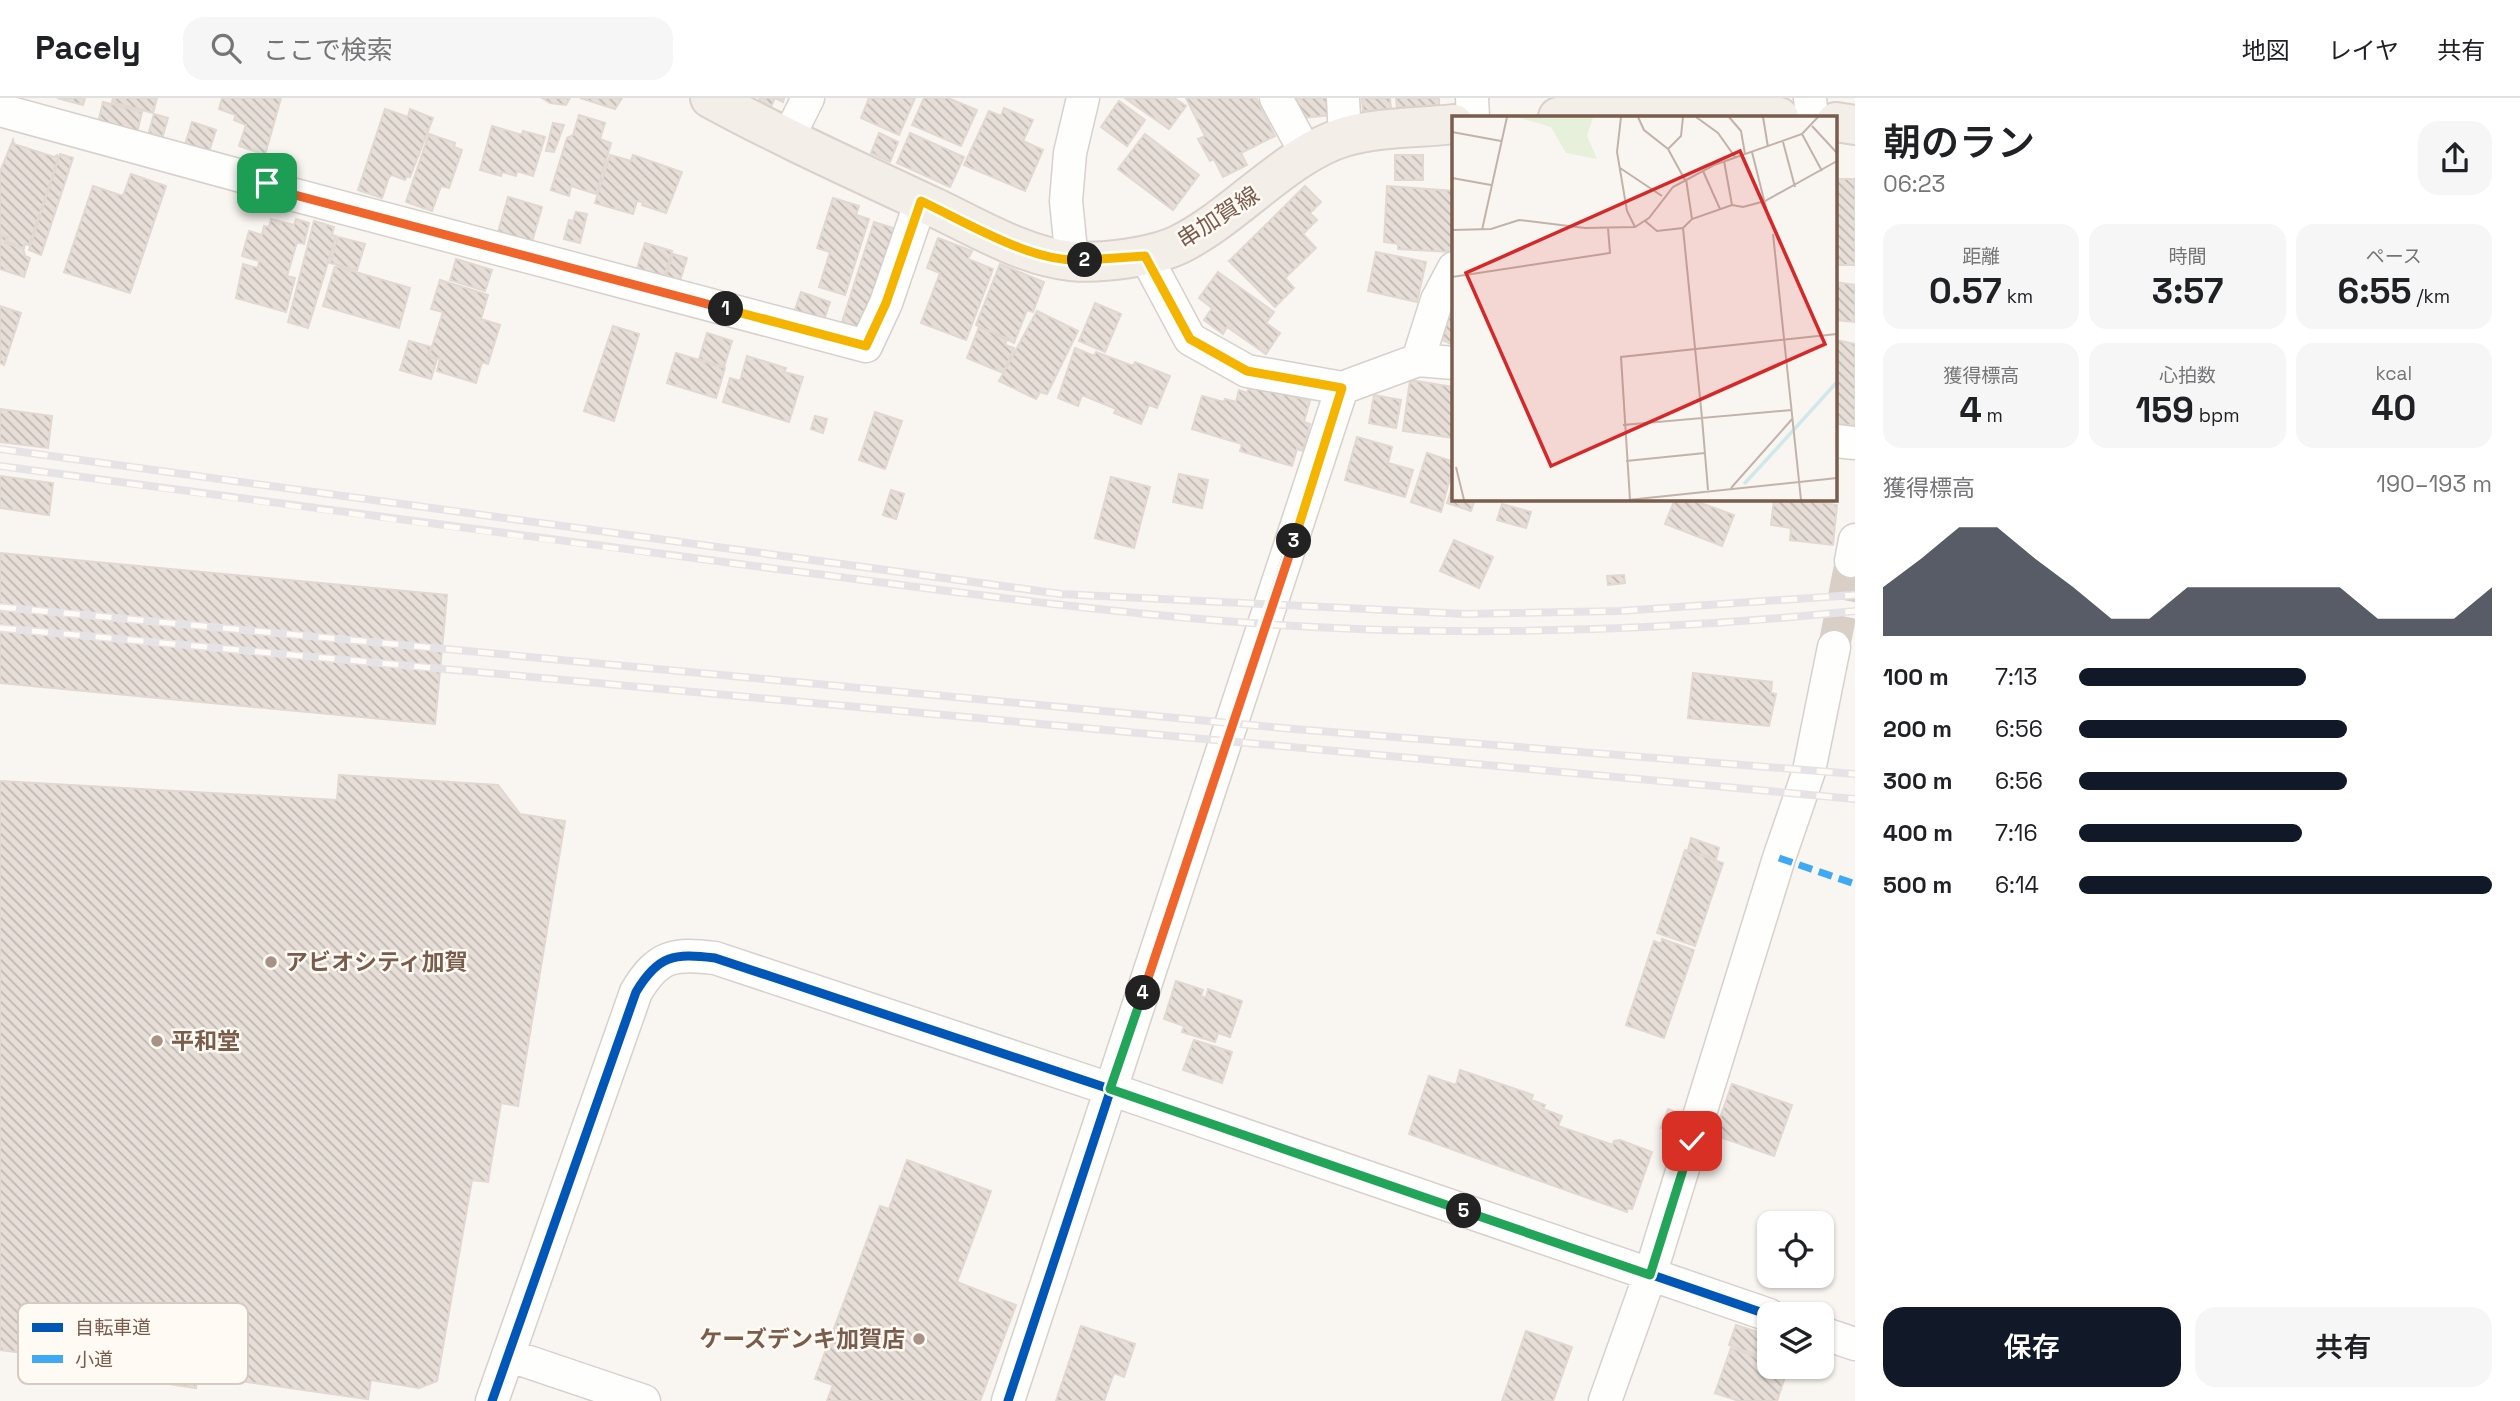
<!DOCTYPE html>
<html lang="ja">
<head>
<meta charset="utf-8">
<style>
	:root { --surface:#fff; --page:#f6f6f6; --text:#202124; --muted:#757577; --line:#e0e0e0; --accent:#111827 }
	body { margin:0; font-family:"Space Grotesk","Noto Sans JP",sans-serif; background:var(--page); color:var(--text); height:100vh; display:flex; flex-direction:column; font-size:26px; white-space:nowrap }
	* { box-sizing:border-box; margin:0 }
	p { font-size:23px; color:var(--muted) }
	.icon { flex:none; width:38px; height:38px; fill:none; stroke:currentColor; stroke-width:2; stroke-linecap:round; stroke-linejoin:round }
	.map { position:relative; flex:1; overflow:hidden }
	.details { display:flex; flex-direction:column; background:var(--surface); width:665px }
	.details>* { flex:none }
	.buttons { position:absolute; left:1757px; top:1113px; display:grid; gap:14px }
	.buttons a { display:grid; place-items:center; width:77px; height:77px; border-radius:14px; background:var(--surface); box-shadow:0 2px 5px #0004; font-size:35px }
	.pin { position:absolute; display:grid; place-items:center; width:60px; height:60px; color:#fff; margin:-30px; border-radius:14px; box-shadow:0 4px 10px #0006 }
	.km { position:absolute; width:35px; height:35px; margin:-18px; border-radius:50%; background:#222; color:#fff; font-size:19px; line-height:35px; text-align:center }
	.round { display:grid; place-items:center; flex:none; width:74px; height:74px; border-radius:21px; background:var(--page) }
	.headline { display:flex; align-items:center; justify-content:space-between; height:119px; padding:0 28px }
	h1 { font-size:38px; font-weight:600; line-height:52px }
	.metrics { display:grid; grid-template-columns:repeat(3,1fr); gap:10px; height:119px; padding:7px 28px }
	.metrics div { display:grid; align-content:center; border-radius:18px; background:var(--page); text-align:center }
	.metrics b { font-size:35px; font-weight:600 }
	.metrics small { font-size:19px; font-weight:400 }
	.metrics p { font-size:19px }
	.chart { height:196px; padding:14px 28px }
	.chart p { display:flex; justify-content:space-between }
	.chart svg { width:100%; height:126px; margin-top:7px; fill:var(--accent); opacity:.7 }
	.button { display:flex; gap:14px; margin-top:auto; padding:14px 28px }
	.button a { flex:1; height:80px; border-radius:21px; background:var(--accent); color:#fff; font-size:28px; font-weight:600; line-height:80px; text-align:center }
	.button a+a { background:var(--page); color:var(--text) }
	ul { padding:0 28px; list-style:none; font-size:23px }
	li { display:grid; grid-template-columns:112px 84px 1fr; align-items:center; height:52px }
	li i { height:18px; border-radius:9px; background:var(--accent) }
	header { display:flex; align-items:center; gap:42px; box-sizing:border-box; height:98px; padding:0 35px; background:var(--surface); border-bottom:2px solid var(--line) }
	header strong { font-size:33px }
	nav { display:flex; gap:38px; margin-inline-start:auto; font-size:24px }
	.search { width:490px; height:63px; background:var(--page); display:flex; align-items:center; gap:18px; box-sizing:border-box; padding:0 24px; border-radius:21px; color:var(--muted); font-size:26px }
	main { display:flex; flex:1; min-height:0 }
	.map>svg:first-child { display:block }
	.building { fill:url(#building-back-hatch); stroke:#e2d8d2; stroke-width:2 }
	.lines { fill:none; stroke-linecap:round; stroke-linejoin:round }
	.minor-tunnel { stroke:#d9cfc7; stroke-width:32; stroke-dasharray:32 16; stroke-linecap:butt }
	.minor-casing { stroke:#d7d1cb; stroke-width:35 }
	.major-casing { stroke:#dad1cc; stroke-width:42 }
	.minor { stroke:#fefefd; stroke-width:32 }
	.major { stroke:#f3eee8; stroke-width:38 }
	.rail-casing { stroke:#e6e3e7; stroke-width:8 }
	.rail { stroke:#fffaf3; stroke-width:5; stroke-dasharray:16; stroke-linecap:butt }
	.quiet { stroke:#3fa9f5; stroke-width:7; stroke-dasharray:14 7; stroke-linecap:butt }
	.cycleway-casing { stroke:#fffaf3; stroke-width:13 }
	.cycleway { stroke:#0057b8; stroke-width:9 }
	.split-1-casing { stroke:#fff; stroke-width:14 }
	.split-2-casing { stroke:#fff; stroke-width:14 }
	.split-3-casing { stroke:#fff; stroke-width:14 }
	.split-4-casing { stroke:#fff; stroke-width:14 }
	.split-5-casing { stroke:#fff; stroke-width:14 }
	.split-6-casing { stroke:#fff; stroke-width:14 }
	.split-1 { stroke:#f0652b; stroke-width:9 }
	.split-2 { stroke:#f5b400; stroke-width:9 }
	.split-3 { stroke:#f5b400; stroke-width:9 }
	.split-4 { stroke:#f0652b; stroke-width:9 }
	.split-5 { stroke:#22a559; stroke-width:9 }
	.split-6 { stroke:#22a559; stroke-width:9 }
	.poi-dot { fill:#a69286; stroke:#fffaf3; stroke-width:2.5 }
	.labels { text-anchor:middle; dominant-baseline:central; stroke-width:5; stroke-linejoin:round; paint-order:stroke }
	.street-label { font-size:23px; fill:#7a5c4d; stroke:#fffaf3 }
	.poi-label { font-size:23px; font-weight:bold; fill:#7a5c4d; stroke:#fffaf3; text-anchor:start }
	.inset-river { fill:none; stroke:#d0e8ea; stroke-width:3.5 }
	.inset-road { fill:none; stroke:#c2b3aa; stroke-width:2 }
	.view { fill:#d62828; fill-opacity:0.15; stroke:#d62828; stroke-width:3.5 }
	.inset-edge { fill:none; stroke:#7a5c4d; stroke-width:3.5 }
	.key { fill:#fffaf3; stroke:#d7cbc1; stroke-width:2 }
	.key-label { font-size:19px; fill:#7a5c4d }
</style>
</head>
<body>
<header>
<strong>Pacely</strong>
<div class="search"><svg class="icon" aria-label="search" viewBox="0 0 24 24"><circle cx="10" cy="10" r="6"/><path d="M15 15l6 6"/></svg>ここで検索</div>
<nav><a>地図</a><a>レイヤ</a><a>共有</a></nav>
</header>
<main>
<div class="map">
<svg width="1855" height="1303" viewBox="0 0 1855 1303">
	<defs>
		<pattern id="building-back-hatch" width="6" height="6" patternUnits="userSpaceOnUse" patternTransform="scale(1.75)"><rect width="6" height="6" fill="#e6ded7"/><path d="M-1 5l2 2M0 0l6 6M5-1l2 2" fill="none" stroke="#bfb7b1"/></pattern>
	</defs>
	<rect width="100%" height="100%" fill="#f9f5f0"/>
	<path class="building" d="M57,0h28l-2,7z
		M113,0h44l-4,15 -41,-11z
		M222,0h59l-16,57 -26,-9 7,-21 -12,-5 2,-5 -17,-6z
		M542,0h28l-4,7 -16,-2z
		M580,0h42l-7,11z
		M760,0h24l-1,4 -8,-4 -6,13 -13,-5z
		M869,0h46l-16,37 -38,-17z
		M924,0h24l29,12 -16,36 -49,-21z
		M1174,0l12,8 -17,23 -43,-30z
		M1186,0h70l19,38 -34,17 6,12 -24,12 -9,-18 -4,2 -12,-22 7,-3z
		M1292,0h38l2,17 -30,3z
		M1362,0h28l1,11 -28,2z
		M1396,0h43v7l-42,3z
		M1119,3l26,19 -18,26 -26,-19z
		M103,4l39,10 -6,25 -39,-10z
		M1004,10l29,12 -10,21 20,9 -18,41 -61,-26 25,-54 12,5z
		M385,11l23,8 2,-8 23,9 -23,59 -3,-1 -2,4 -13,-5 -3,2 -7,21 -24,-8z
		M154,16l14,4 -7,24 -14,-3z
		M579,17l26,8 -5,16 11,4 -15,51 -25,-8 -2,10 -18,-6 16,-52 6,-3z
		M192,24l24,8 -8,25 -24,-7z
		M553,25l11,2 -10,27 -8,-1z
		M492,28l30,9 1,-4 22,6 -12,39 -16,-5 -1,5 -14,-4 -1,4 -21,-6z
		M879,35l19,9 -8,20 -19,-9z
		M910,35l54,24 -14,30 -53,-24z
		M429,36l26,9 -1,4 8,3 -13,38 -8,-2 -9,25 -26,-9z
		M1145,36l54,41 -26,35 -55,-41z
		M13,42l1,4 40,13 3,-2 1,4 -29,86 -4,-1 -1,4 -17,-6 1,-5 -8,-2v-63z
		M60,56l13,4 -32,97 -12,-5z
		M610,57l21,6 2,-6 49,17 -16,41 -24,-8 1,-3 -6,-1 -4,13 -38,-11z
		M1395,57h28v25h-28z
		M131,76l35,12 -36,107 -66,-21 29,-86 30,10z
		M1836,81h19v86h-19z
		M1305,88l16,16 -11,11 7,7 -14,14 13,14 -31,30 9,10 -19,19 -46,-46z
		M1387,88l67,5 -3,61 -53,-3v-5l-14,-2z
		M508,99l34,10 -10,35 -34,-10z
		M833,100l26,8 -3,9 13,4 -24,76 -26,-8 11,-35 -13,-4z
		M576,114l11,2 -7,29 -16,-4 5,-19 4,1z
		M271,121l23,6 2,-6 13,4 -5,21 -7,-2 -10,34 8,2 -9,34 -50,-14 7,-34 15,4 1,-7 -17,-5 7,-25 13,4 2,-9 5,1z
		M314,123l20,6 -2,8 4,1 -28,92 -20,-6z
		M874,124l22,7 -31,100 -23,-7z
		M0,138l7,1 -2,6 18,5 2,8 5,2 -6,19 -24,-8z
		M338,139l27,7 -8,26 -27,-7z
		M938,140l34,13 -4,8 25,10 -27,71 -45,-17 19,-50 -13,-5z
		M645,145l27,8 -9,30 -27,-9z
		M1376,154l50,10 -9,40 -49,-11z
		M673,156l14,4 -8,26 -14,-5z
		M456,161l36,11 -7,21 -35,-11z
		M1000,166l44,18 -11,30 -6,-2 -13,33 -38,-18z
		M335,168l75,22 -11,40 -76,-22z
		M1218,174l56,40 -8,11 14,10 -14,21 -39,-27 -4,7 -19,-14 8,-12 -13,-10z
		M440,182l48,15 -7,24 19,6 -12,39 -6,-2 -6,21 -39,-12 3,-12 -11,-3 14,-44 -12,-3z
		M1836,184l19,3v37l-19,-2z
		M801,194l29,10 -8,24 -29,-10z
		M1454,200v47l-17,-7z
		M1095,205l26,11 -16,38 -26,-11z
		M0,208l21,7 -17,52 -4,-2z
		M1037,213l41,20 -31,63 -7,-2 -4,7 -37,-18z
		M613,228l26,8 -25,87 -30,-10z
		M979,229l28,11 -2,7 9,3 -11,25 -36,-15z
		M707,235l25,8 -8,26 -25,-8z
		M1836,242l19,4v82l-19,-3z
		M409,243l22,6 -3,9 9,3 -6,20 -31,-9z
		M1075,250l19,8 2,-4 37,14 2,-4 35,14 -13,32 -8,-3 -8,19 -27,-11 2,-4 -34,-14 -4,11 -20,-8z
		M676,255l49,15 -9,30 -49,-15z
		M747,258l39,12 -2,4 19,5 -14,45 -66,-20 7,-24 10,3z
		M1410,282l44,7v51l-51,-7z
		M1250,286l60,17 -6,21 6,2 -7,27 -6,-2 -5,17 -52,-15 2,-7 -50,-15 10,-33 22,6 1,-3 11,3 3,-12 8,3z
		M1374,297l27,5 -5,28 -27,-5z
		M0,311l52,7 -4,32 -48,-6z
		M875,314l27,9 -17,48 -26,-9z
		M815,318l12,3 -4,14 -12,-4z
		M1357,339l35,10 -4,16 25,7 -8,27 -60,-17z
		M1427,355l27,9 -13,50 -30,-10z
		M1179,376l29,6 -6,28 -29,-6z
		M0,378l53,7 -4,32 -49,-7z
		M1111,379l39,10 -16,61 -39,-10z
		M1454,383v18h21l-4,12 -24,-8z
		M891,392l13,4 -8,25 -13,-4z
		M1675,401h15l44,16 -12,31 -57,-22z
		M1774,401h38v2l25,4 -4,40 -43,-5 1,-12 -20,-3z
		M1502,406l29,8 -5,16 -29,-8z
		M1454,442l39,17 -14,31 -39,-17z
		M0,455l447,42 -12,129 -435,-41z
		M1624,477l1,8 -17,2 -1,-9z
		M1693,575l79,9 -1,11 5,1 -7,32 -81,-8z
		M339,677l159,10 22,29 45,7 -47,285 -17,-3 -13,79 -16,-2 -35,201 -18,7 -48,-8 -3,19 -171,-24 -1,13 -81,-12 1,-11 -116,-15v-569l337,19z
		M1691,740l28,10 -3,11 -28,-9z
		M1685,752l38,13 -28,83 -38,-13z
		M1662,841l32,11 -30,88 -38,-13 28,-84 7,3z
		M1176,883l27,9 -2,6 5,2 2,-9 34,12 -12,36 -12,-4 -3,9 -33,-10 2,-6 -20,-7z
		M1194,942l38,12 -10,31 -39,-13z
		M1460,972l73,25 -2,5 14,5 -2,4 19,7 -4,10 55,19 1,-4 6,-1 32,12 -20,57 -4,-1 -1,4 -218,-78 20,-58 27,9z
		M1732,986l60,21 -18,51 -60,-21z
		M1668,1011l10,4 -7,19 -10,-4z
		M907,1062l84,31 -34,91 59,23 -36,96h-153l6,-16 -18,-6 65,-173 9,3z
		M1736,1227l28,9 -7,21 -28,-10z
		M1081,1228l54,18 -11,33 -10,-4 -10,28h-48z
		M1526,1233l46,16 -19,54h-51z
		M1731,1250l38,13v6h7l-2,3 12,4 -9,27h-38l-24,-8z"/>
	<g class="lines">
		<path class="minor-tunnel" d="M1834,549l17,-86"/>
		<defs>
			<path id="minor" d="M1276,0l31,57
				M1343,0l2,39
				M1472,0l1,19
				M1810,0l2,19
				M0,12l267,73 24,11 575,152 20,-43 35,-102
				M787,42l21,-42
				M1145,157l45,84 57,32 95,17 76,-28 36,3
				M1072,163l-6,-60 4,-48 13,-55
				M1418,262l19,-60 17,-32
				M1836,343l19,2
				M1851,463l4,-21
				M1822,1235l33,11
				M508,1257l136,46
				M492,1303l144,-409c22,-37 38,-39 79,-34l395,131 659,226
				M1008,1303l334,-1013
				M1605,1303l45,-126 129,-417 30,-87 25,-124"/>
			<path id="major" d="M710,0c71,39 145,72 219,107 44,20 93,51 142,56 30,3 83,-4 109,-17 56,-28 107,-90 164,-107 34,-10 75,-9 110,-13
				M1558,19l116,-5 105,5
				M1836,24l19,3"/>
		</defs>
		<use href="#minor" class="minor-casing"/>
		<use href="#major" class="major-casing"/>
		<use href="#minor" class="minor"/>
		<use href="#major" class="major"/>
		<defs>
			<path id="rail" d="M0,351l1061,145 405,20 154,-3 235,-16
				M0,368c254,35 508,69 762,101 158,20 316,43 475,55 204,16 414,10 618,-11
				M0,509l1294,122 561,45
				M0,530l1855,171"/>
		</defs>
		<use href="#rail" class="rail-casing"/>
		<use href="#rail" class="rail"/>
		<path class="quiet" d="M1779,760l76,26"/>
		<defs>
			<path id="cycleway" d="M492,1303l144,-409c22,-37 38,-39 79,-34l395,131 659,226
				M1008,1303l334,-1013"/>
		</defs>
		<use href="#cycleway" class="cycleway-casing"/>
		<use href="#cycleway" class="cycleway"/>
	</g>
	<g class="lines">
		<defs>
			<path id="split-1" d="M267,85l24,11 435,115"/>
			<path id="split-2" d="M726,211l140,37 20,-43 35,-102c47,22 112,63 164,59"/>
			<path id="split-3" d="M1085,162l60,-4 45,83 57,32 95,17 -48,153"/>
			<path id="split-4" d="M1143,895l151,-452"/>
			<path id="split-5" d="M1143,895l-33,96 354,122"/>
			<path id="split-6" d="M1464,1113l186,64 42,-134"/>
		</defs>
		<use href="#split-1" class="split-1-casing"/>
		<use href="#split-2" class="split-2-casing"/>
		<use href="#split-3" class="split-3-casing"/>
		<use href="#split-4" class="split-4-casing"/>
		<use href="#split-5" class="split-5-casing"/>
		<use href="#split-6" class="split-6-casing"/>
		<use href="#split-1" class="split-1"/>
		<use href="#split-2" class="split-2"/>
		<use href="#split-3" class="split-3"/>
		<use href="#split-4" class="split-4"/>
		<use href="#split-5" class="split-5"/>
		<use href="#split-6" class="split-6"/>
	</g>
	<g class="poi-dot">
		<circle cx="271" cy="864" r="7"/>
		<circle cx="157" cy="943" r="7"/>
		<circle cx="919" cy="1241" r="7"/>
	</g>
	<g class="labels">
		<g class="street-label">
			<text transform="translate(1218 119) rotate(-33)">串加賀線</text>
		</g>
		<g class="poi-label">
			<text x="285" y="864">アビオシティ加賀</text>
			<text x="171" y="943">平和堂</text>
			<text x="905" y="1241" text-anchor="end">ケーズデンキ加賀店</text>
		</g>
	</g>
	<g transform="translate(1452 18)">
		<rect width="385" height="385" fill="#f9f5f0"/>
		<path d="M65,1h76l-6,19 10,23 -31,-6 -15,-26z" fill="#e7f0db"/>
		<path class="inset-river" d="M317,341l68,-75M292,368l25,-27"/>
		<path class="inset-road" d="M169,1l-4,35 10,59 8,16M186,1l6,13 24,19 17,31M244,1l22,16 17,24M277,1l12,14 4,23M311,1l5,30M360,10l25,27M0,16l49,9M350,18l20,37M331,26l12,45M216,33l13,-13 2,-19M300,36l17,68M272,45l8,44M168,52l42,28M251,55l17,38M0,62l39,7M234,63l6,40M193,105l12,10 26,-3 9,-9 40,-14 11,2 22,-6 72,-40M231,112l19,190 90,-8M0,114l39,-1 28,-9 66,8 50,-1 14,-9 24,-31 41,-22 88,-31 16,-17M30,114l25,-113M321,118l28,266M0,161l158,-24 -2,-25M171,309l79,-7 6,72M174,345l79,-8M4,351l8,33M279,372l62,-70M176,384l209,-22M178,384l-9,-143 216,-23"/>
		<path class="view" d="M288,35l85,193 -274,122 -85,-193z"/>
		<rect width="385" height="385" class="inset-edge"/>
	</g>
	<rect x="18" y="1205" width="230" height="81" rx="10" class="key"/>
	<rect x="32" y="1225" width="31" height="9" fill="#0057b8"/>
	<rect x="32" y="1257" width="31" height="8" fill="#3fa9f5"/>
	<g class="key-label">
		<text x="75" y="1236">自転車道</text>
		<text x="75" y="1268">小道</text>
	</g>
</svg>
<div class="buttons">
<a><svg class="icon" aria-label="locate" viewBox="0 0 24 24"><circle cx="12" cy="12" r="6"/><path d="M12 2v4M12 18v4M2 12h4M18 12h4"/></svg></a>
<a><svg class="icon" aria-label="layers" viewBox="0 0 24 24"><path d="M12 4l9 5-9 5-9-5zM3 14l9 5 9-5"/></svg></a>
</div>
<div class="pin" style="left:267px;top:85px;background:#1e9e55"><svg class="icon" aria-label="arrive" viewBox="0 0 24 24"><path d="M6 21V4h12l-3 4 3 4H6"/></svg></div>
<div class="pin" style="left:1692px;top:1043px;background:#d93025"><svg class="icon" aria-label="check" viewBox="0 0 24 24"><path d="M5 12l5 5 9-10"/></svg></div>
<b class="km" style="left:726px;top:211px">1</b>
<b class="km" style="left:1085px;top:162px">2</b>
<b class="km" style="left:1294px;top:443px">3</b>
<b class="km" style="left:1143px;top:895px">4</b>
<b class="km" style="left:1464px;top:1113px">5</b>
</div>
<section class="details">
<div class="headline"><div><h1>朝のラン</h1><p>06:23</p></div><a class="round"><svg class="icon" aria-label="share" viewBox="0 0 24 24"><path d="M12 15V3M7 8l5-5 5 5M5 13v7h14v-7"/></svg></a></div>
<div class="metrics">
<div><p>距離</p><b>0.57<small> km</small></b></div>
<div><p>時間</p><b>3:57</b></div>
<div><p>ペース</p><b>6:55<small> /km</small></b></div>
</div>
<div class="metrics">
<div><p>獲得標高</p><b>4<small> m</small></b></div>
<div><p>心拍数</p><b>159<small> bpm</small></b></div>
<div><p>kcal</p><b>40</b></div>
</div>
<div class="chart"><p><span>獲得標高</span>190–193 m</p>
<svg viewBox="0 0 160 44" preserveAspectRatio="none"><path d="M0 44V27L10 17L20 6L30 6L40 17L50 27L60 38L70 38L80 27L90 27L100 27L110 27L120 27L130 38L140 38L150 38L160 27V44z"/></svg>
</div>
<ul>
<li><b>100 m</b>7:13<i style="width:55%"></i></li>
<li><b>200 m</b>6:56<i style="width:65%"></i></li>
<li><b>300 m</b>6:56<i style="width:65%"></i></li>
<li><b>400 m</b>7:16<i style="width:54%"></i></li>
<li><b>500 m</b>6:14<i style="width:100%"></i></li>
</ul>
<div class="button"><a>保存</a><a>共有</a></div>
</section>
</main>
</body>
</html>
